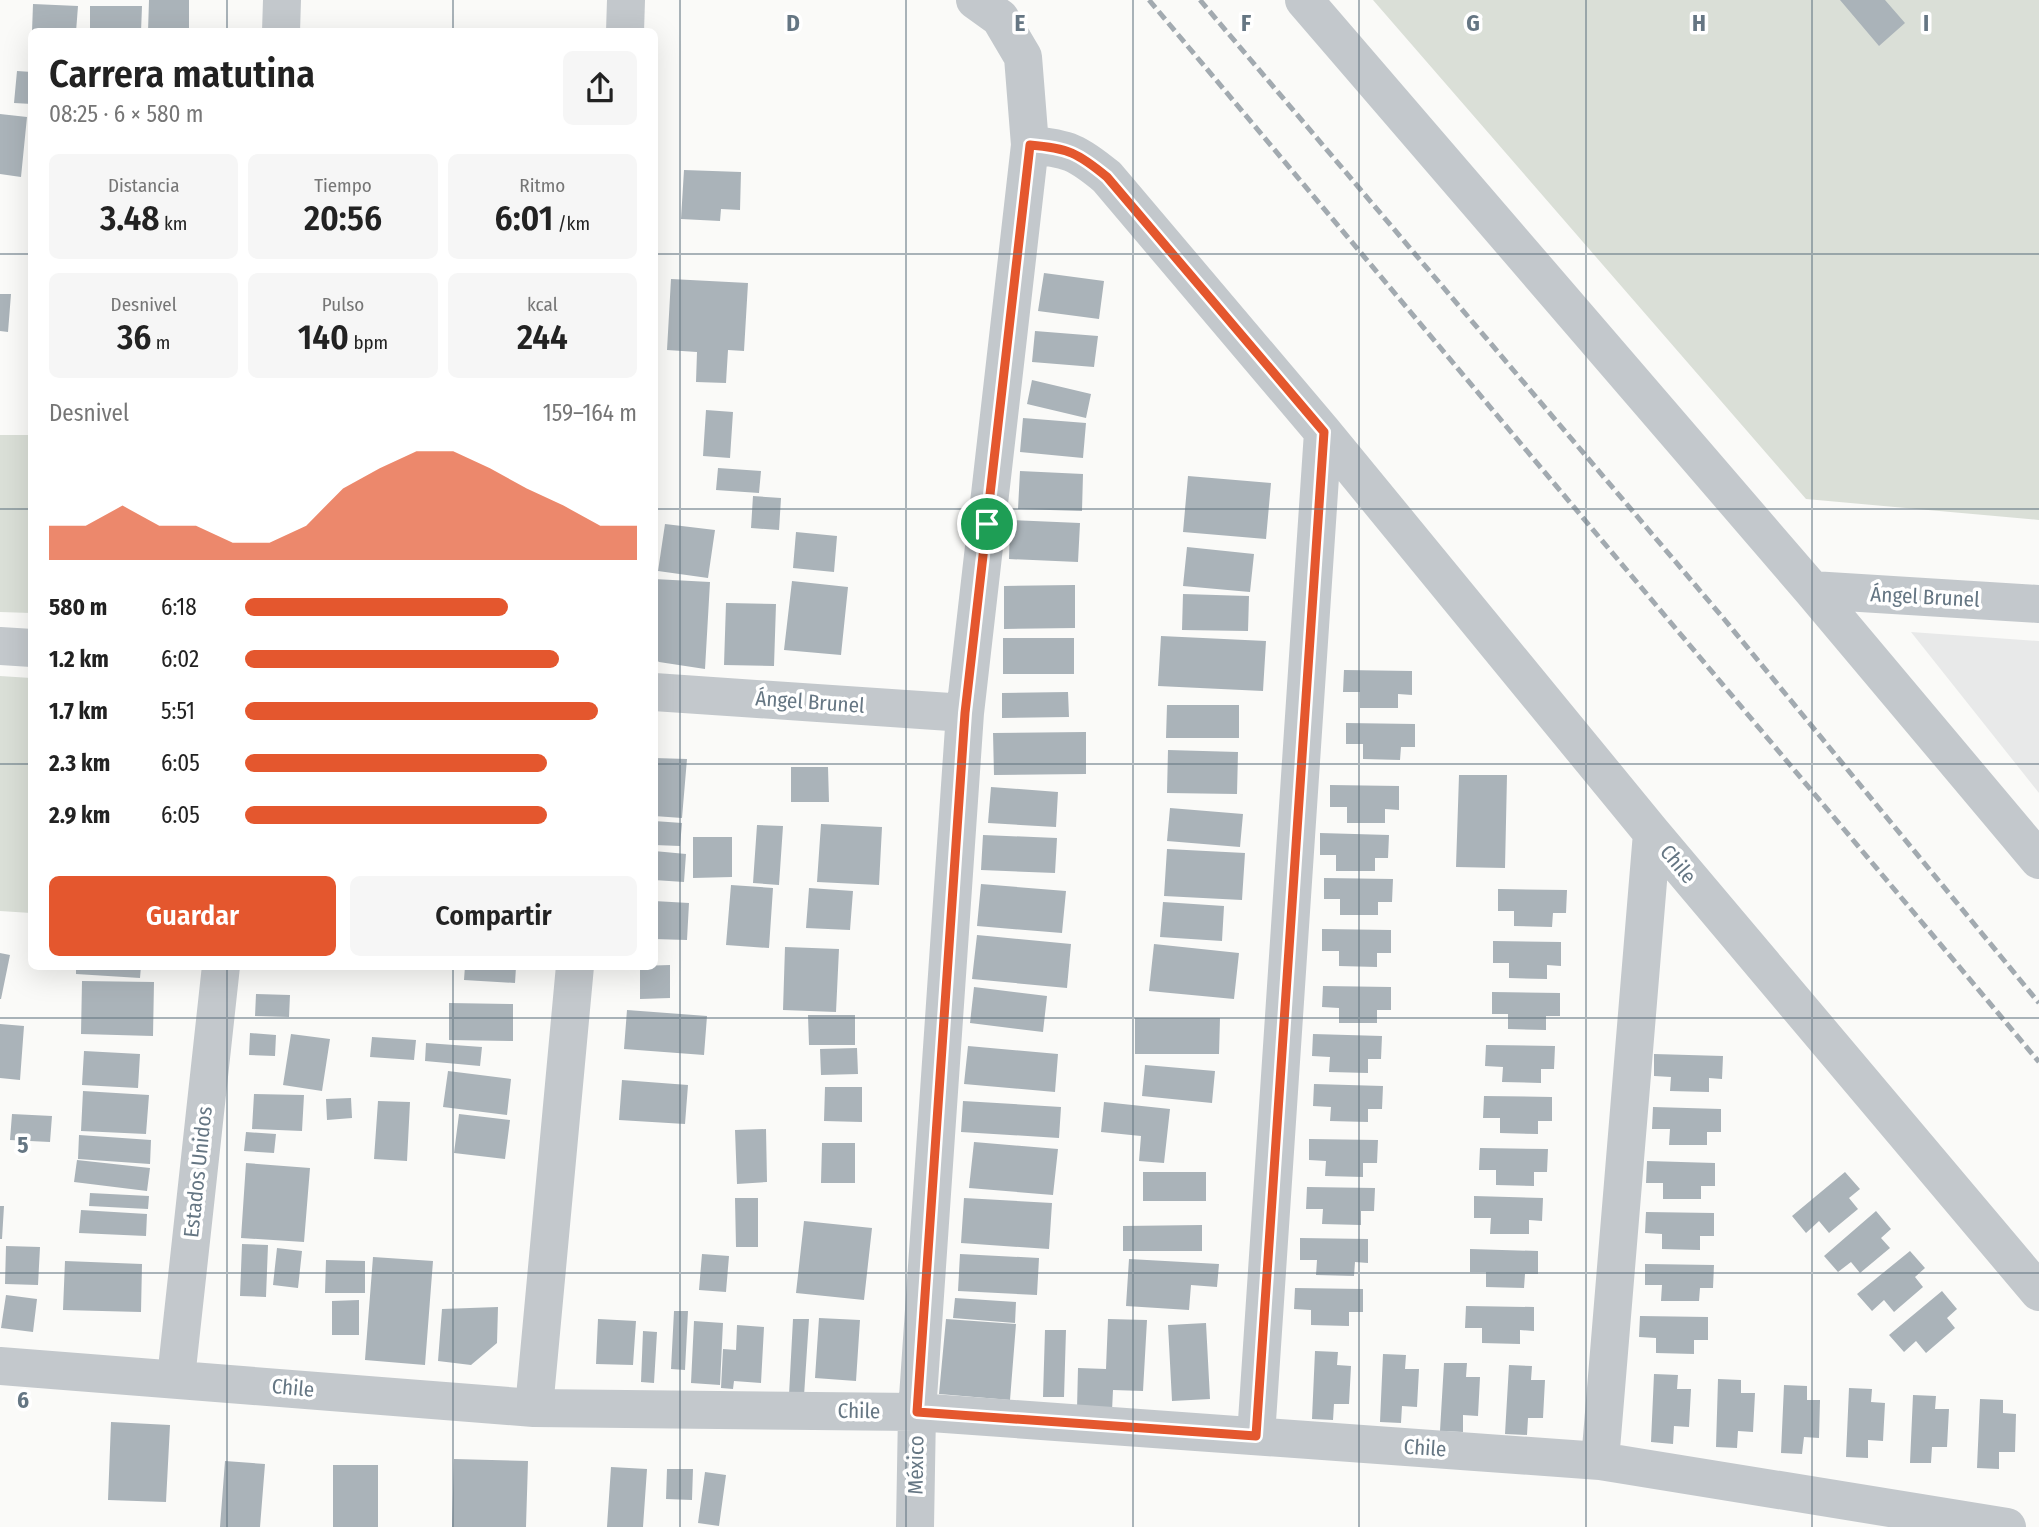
<!DOCTYPE html>
<html lang="es">
<head>
<meta charset="utf-8">
<style>
	:root { --surface:#fff; --page:#f6f6f6; --text:#222; --muted:#767676; --accent:#e4572e }
	body { margin:0; font-family:"Fira Sans Condensed",sans-serif; background:var(--page); color:var(--text); height:100vh; display:flex; flex-direction:column; font-size:26px; white-space:nowrap }
	* { box-sizing:border-box; margin:0 }
	p { font-size:23px; color:var(--muted) }
	.icon { flex:none; width:38px; height:38px; fill:none; stroke:currentColor; stroke-width:2; stroke-linecap:round; stroke-linejoin:round }
	.map { position:relative; flex:1; overflow:hidden }
	.side { position:absolute; left:28px; top:28px; width:630px; height:942px; display:flex; flex-direction:column; background:var(--surface); border-radius:10px; box-shadow:0 7px 28px #0002 }
	.side>* { flex:none }
	.pin { position:absolute; display:grid; place-items:center; width:60px; height:60px; color:#fff; margin:-30px; border:4px solid #fff; border-radius:50%; box-shadow:0 2px 7px #0007 }
	.round { display:grid; place-items:center; flex:none; width:74px; height:74px; border-radius:10px; background:var(--page) }
	.overview { display:flex; align-items:center; justify-content:space-between; height:119px; padding:0 21px }
	h1 { font-size:38px; font-weight:600; line-height:52px }
	.metrics { display:grid; grid-template-columns:repeat(3,1fr); gap:10px; height:119px; padding:7px 21px }
	.metrics div { display:grid; align-content:center; border-radius:10px; background:var(--page); text-align:center }
	.metrics b { font-size:35px; font-weight:600 }
	.metrics small { font-size:19px; font-weight:400 }
	.metrics p { font-size:19px }
	.chart { height:196px; padding:14px 21px }
	.chart p { display:flex; justify-content:space-between }
	.chart svg { width:100%; height:126px; margin-top:7px; fill:var(--accent); opacity:.7 }
	.button { display:flex; gap:14px; margin-top:auto; padding:14px 21px }
	.button a { flex:1; height:80px; border-radius:10px; background:var(--accent); color:#fff; font-size:28px; font-weight:600; line-height:80px; text-align:center }
	.button a+a { background:var(--page); color:var(--text) }
	ul { padding:0 21px; list-style:none; font-size:23px }
	li { display:grid; grid-template-columns:112px 84px 1fr; align-items:center; height:52px }
	li i { height:18px; border-radius:9px; background:var(--accent) }
	.map>svg:first-child { display:block }
	.built { fill:#e8e9e9 }
	.green { fill:#dadfd7 }
	.building { fill:#aab3b9 }
	.lines { fill:none; stroke-linecap:round; stroke-linejoin:round }
	.street { stroke:#c3c8cc; stroke-width:38 }
	.rail { stroke:#a2aab0; stroke-width:5; stroke-dasharray:10 5; stroke-linecap:butt }
	.route-casing { stroke:#fff; stroke-width:14 }
	.route { stroke:#e4572e; stroke-width:9 }
	.grid { fill:none; stroke:#657683; stroke-width:2; stroke-opacity:0.55 }
	.labels { text-anchor:middle; dominant-baseline:central; stroke-width:7; stroke-linejoin:round; paint-order:stroke }
	.street-label { font-size:21px; fill:#657683; stroke:#fff }
	.grid-label { font-size:23px; text-anchor:middle; font-weight:bold; fill:#657683; stroke:#fff; stroke-width:7; stroke-linejoin:round; paint-order:stroke }
</style>
</head>
<body>
<div class="map">
<svg width="2039" height="1527" viewBox="0 0 2039 1527">
	<rect width="100%" height="100%" fill="#fafaf8"/>
	<path class="built" d="M1911,632l128,9v152z"/>
	<path class="green" d="M1373,0h666v520l-233,-21z
		M0,435h31v178l-31,-1z
		M0,676l31,2v235l-31,-2z"/>
	<path class="building" d="M149,0h40v32h-41z
		M1840,0h45l20,23 -26,23z
		M33,4l45,2 -2,26h-44z
		M90,6h52l-1,26h-51z
		M17,71l15,1v32l-18,-1z
		M0,114l27,3 -6,60 -21,-3z
		M684,170l57,2 -1,38 -19,-1 -1,12 -39,-2z
		M1044,273l60,8 -5,38 -61,-8z
		M671,279l77,4 -4,68 -16,-1 -2,33 -30,-1 1,-30 -30,-2z
		M0,294h11l-3,38 -8,-1z
		M1035,331l63,5 -4,31 -62,-5z
		M1032,380l59,14 -5,24 -59,-14z
		M706,410l27,2 -3,46 -27,-2z
		M1023,418l63,5 -3,35 -63,-6z
		M718,468l43,3 -2,22 -43,-3z
		M1020,471l63,3 -1,37 -64,-2z
		M1188,476l83,7 -5,56 -83,-7z
		M753,496l28,2 -2,32 -28,-2z
		M1010,520l70,3 -2,39 -69,-3z
		M665,524l50,6 -7,48 -50,-7z
		M796,532l41,4 -3,36 -41,-4z
		M1187,547l67,7 -4,38 -67,-6z
		M654,579l56,3 -5,87 -46,-7 -5,-4z
		M792,581l56,6 -7,68 -57,-5z
		M1075,585v43l-71,1v-43z
		M1183,594l66,2 -1,35 -66,-1z
		M726,603l50,1 -2,62 -50,-1z
		M1161,636l105,5 -3,50 -105,-5z
		M1003,638h71v36h-71z
		M1344,670l68,1v24l-14,-1v14h-38v-16h-17z
		M1068,692l1,25 -67,1v-25z
		M1167,705h72v33h-73z
		M1346,723l69,1v23h-14l-1,13 -37,-1v-15h-17z
		M1086,732v42l-92,1 -1,-42z
		M1168,750l70,2 -1,42 -70,-1z
		M654,758l33,1 -5,59 -28,-2z
		M791,767h37l1,35h-38z
		M1459,775h48l-2,93 -49,-1z
		M1330,785l69,1v24l-14,-1v14h-38v-16h-17z
		M991,787l67,5 -2,35 -68,-4z
		M1170,808l73,6 -3,33 -73,-6z
		M654,821l28,2 -2,23 -26,-1z
		M821,824l61,3 -3,58 -62,-3z
		M757,825l26,1 -4,59 -26,-2z
		M1320,833l69,2 -1,23h-13v13h-39v-16h-16z
		M983,835l74,3 -2,35 -74,-3z
		M693,837h39v40l-39,1z
		M1167,849l78,4 -3,47 -78,-4z
		M654,851l32,3 -2,28 -30,-2z
		M1324,878l69,1 -1,23h-14v13h-38v-16h-16z
		M981,884l85,7 -4,42 -85,-7z
		M731,885l42,3 -4,60 -43,-3z
		M809,888l44,3 -3,39 -44,-2z
		M1498,889l69,1 -1,23h-13l-1,14 -38,-1v-15h-16z
		M654,901l35,2 -2,37 -33,-1z
		M1163,902l61,4 -2,35 -62,-4z
		M1322,929l69,1v23h-14v14l-38,-1v-15h-17z
		M977,935l94,9 -4,44 -95,-9z
		M1493,941l68,1v24l-14,-1v14l-38,-1v-15h-16z
		M1154,944l85,9 -5,46 -85,-8z
		M785,947l54,2 -3,63 -53,-2z
		M0,953l10,2 -9,44h-1z
		M670,965v33l-30,1v-33z
		M76,966h65l-1,12 -64,-4z
		M312,966h31v4l-31,-2z
		M465,966l51,1 -1,16 -51,-3z
		M82,981l72,1 -1,54 -72,-2z
		M1323,986l68,1v23h-14v13h-38v-15l-17,-1z
		M974,987l73,9 -4,36 -73,-9z
		M1492,992l68,1v23h-14v14l-38,-1v-15h-16z
		M256,994l34,1 -1,22 -34,-1z
		M449,1003l64,1v37l-64,-1z
		M627,1010l80,6 -3,39 -80,-6z
		M808,1015h47v30h-46z
		M1135,1018h85l-1,36h-84z
		M0,1024l24,2 -4,54 -20,-2z
		M250,1033l26,2 -1,21 -26,-1z
		M291,1034l39,5 -8,52 -39,-6z
		M1313,1034l69,2 -1,23h-13v14l-39,-1 1,-15 -18,-1z
		M372,1037l44,3 -2,20 -44,-3z
		M426,1043l56,4 -2,19 -55,-5z
		M1486,1045l69,1 -1,23h-13v14l-39,-1 1,-15 -18,-1z
		M968,1046l90,8 -3,38 -91,-8z
		M857,1048l1,26 -37,1 -1,-26z
		M84,1051l56,3 -2,34 -56,-3z
		M1654,1054l69,2 -1,23 -13,-1v14l-39,-1 1,-14 -17,-1z
		M1145,1065l70,6 -3,32 -70,-7z
		M448,1071l63,8 -4,36 -64,-8z
		M622,1080l66,5 -3,39 -66,-4z
		M1314,1084l69,2 -1,23h-14v13l-38,-1 1,-14 -18,-1z
		M825,1087h37v35l-38,-1z
		M83,1091l66,4 -3,39 -65,-3z
		M254,1094l50,1 -2,36 -50,-2z
		M1484,1096l68,1v24h-14v13l-38,-1v-15h-17z
		M351,1098l1,20 -25,2 -1,-21z
		M378,1101l32,1 -3,59 -33,-2z
		M963,1101l98,6 -2,31 -98,-6z
		M1104,1102l66,7 -6,54 -25,-2 2,-25 -40,-4z
		M1653,1107l68,2v23h-14v13h-38l1,-16h-18z
		M12,1114l40,2 -2,26 -40,-2z
		M459,1114l51,6 -5,39 -51,-6z
		M766,1129l1,53 -30,2 -2,-54z
		M246,1132l30,2 -2,19 -30,-2z
		M79,1135l72,5 -1,24 -72,-5z
		M1309,1139l69,1 -1,23h-14v14l-38,-1 1,-15 -17,-1z
		M974,1142l84,7 -5,46 -84,-7z
		M822,1143h33v40h-34z
		M1480,1148l68,1 -1,23h-13v14l-38,-1v-15h-17z
		M77,1160l73,8 -3,23 -73,-9z
		M1647,1161l68,2v23h-14v13h-38v-16h-17z
		M246,1163l64,5 -6,74 -63,-4z
		M1143,1172h63v29h-63z
		M1845,1172l15,17 -11,9 9,11 -29,24 -10,-12 -13,12 -14,-17z
		M1307,1187l68,1 -1,23h-13v14l-39,-1 1,-15h-17z
		M90,1193l59,3 -1,13 -59,-3z
		M1474,1196l69,2 -1,23 -13,-1v14h-39l1,-16h-17z
		M735,1198h23v49h-22z
		M964,1198l88,5 -3,46 -88,-6z
		M0,1206h4l-2,33h-2z
		M81,1210l66,4 -1,22 -67,-3z
		M1876,1211l15,18 -10,9 9,10 -30,25 -9,-11 -13,10 -14,-16z
		M1646,1212l68,1v23h-14v14l-38,-1v-15l-17,-1z
		M804,1221l68,7 -8,72 -68,-7z
		M1202,1225v26h-79v-25z
		M1300,1238l68,1v24l-13,-1 -1,14 -38,-1 1,-15h-17z
		M242,1244l26,1 -2,52 -26,-1z
		M6,1246l34,1 -2,38 -33,-1z
		M277,1248l25,3 -4,37 -25,-3z
		M1470,1249l68,2v23h-13l-1,14 -38,-1v-15h-16z
		M1910,1251l15,17 -10,9 8,10 -29,25 -10,-12 -12,11 -15,-17z
		M702,1254l27,2 -3,36 -27,-2z
		M960,1254l79,4 -2,37 -79,-4z
		M373,1257l60,4 -8,104 -60,-5z
		M1129,1259l90,5 -2,23 -26,-2 -2,25 -63,-4z
		M326,1260l39,1v32h-40z
		M65,1261l77,3 -1,48 -78,-2z
		M1645,1264l69,1 -1,23h-13l-1,13h-38l1,-16h-17z
		M1295,1288l68,1v23h-14v14l-38,-1v-15l-17,-1z
		M1942,1291l15,18 -10,9 8,10 -29,25 -10,-12 -12,11 -15,-17z
		M6,1295l31,4 -4,33 -32,-4z
		M955,1298l61,4 -1,21 -62,-5z
		M359,1300v35h-27v-34z
		M1466,1306l68,1v24l-14,-1v14l-38,-1v-15h-17z
		M498,1307l-1,36 -26,22 -33,-4 4,-52z
		M674,1311h14l-3,59 -14,-1z
		M1640,1316l68,1v23h-14v14l-38,-1v-15l-17,-1z
		M819,1318l41,2 -4,61 -41,-3z
		M598,1319l38,2 -3,44 -37,-1z
		M793,1319h16l-5,77 -15,-1z
		M946,1319l70,5 -6,76 -71,-6z
		M1108,1319l39,1 -4,71 -30,-1 -1,21 -35,-2 1,-41 28,1z
		M694,1321l29,2 -3,62 -29,-2z
		M1206,1323l4,76 -38,2 -4,-76z
		M737,1325l27,2 -3,56 -27,-2 -1,8 -12,-1 2,-39 13,1z
		M1045,1330h21l-2,67h-21z
		M643,1331l14,1 -3,51 -13,-1z
		M1315,1351l23,1 -1,13 14,1 -2,38h-15l-1,16 -21,-1z
		M1383,1354l23,1 -1,14h14l-2,38 -15,-1 -1,17 -21,-1z
		M1444,1363h23l-1,14h14l-2,39 -15,-1v17l-23,-1z
		M1509,1365l23,1 -1,14h14l-2,38h-15l-1,17 -22,-1z
		M1654,1374l24,1 -1,14h14l-2,38 -15,-1 -1,18 -22,-2z
		M1718,1379l23,1v13h14l-2,39 -15,-1 -1,17 -21,-1z
		M1784,1385l23,1v14h13l-1,38 -15,-1 -2,17 -21,-1z
		M1849,1388l23,1 -1,13 14,1 -2,38 -15,-1v18l-22,-1z
		M1913,1395l23,1 -1,13h14l-2,38h-15l-1,16h-21z
		M1980,1399l23,1v13l13,1 -1,38h-16v17l-22,-1z
		M111,1422l59,3 -4,77 -58,-2z
		M454,1459l74,2 -2,66h-74z
		M225,1461l40,3 -5,63h-40z
		M333,1465h45v62h-45z
		M611,1467l36,2 -4,58h-36z
		M667,1469h26l-1,31 -26,-1z
		M705,1472l21,3 -7,51 -21,-3z"/>
	<g class="lines">
		<path class="street" d="M1304,0l508,590 227,270
			M281,32l1,-32
			M625,32l1,-32
			M1030,145c38,3 48,8 77,32l216,255 -67,1004
			M1323,432l329,401 387,459
			M1812,590l227,14
			M0,646l32,2
			M654,692l311,21
			M0,1366l534,42 383,4 683,49 407,66
			M176,1378l45,-412
			M534,1408l41,-442
			M1600,1461l52,-628
			M915,1527l2,-115 48,-699 65,-568 -7,-88 -23,-39 -25,-18"/>
		<path class="rail" d="M1149,0l890,1062
			M1200,0l524,619 315,384"/>
	</g>
	<g class="lines">
		<defs>
			<path id="route" d="M1030,145c38,3 48,8 77,32l217,255 -68,1004 -339,-24 48,-699z"/>
		</defs>
		<use href="#route" class="route-casing"/>
		<use href="#route" class="route"/>
	</g>
	<path class="grid" d="M227,0v32M453,0v32M680,0v1527M906,0v1527M1133,0v1527M1359,0v1527M1586,0v1527M1812,0v1527M0,254h32M654,254h1385M0,509h32M654,509h1385M0,764h32M654,764h1385M227,966v561M453,966v561M0,1018h2039M0,1273h2039"/>
	<g class="labels">
		<g class="street-label">
			<text transform="translate(1925 597) rotate(3)">Ángel Brunel</text>
			<text transform="translate(810 702) rotate(4)">Ángel Brunel</text>
			<text transform="translate(1678 864) rotate(50)">Chile</text>
			<text transform="translate(198 1172) rotate(-84)">Estados Unidos</text>
			<text transform="translate(293 1388) rotate(5)">Chile</text>
			<text transform="translate(859 1411) rotate(1)">Chile</text>
			<text transform="translate(1425 1448) rotate(4)">Chile</text>
			<text transform="translate(916 1465) rotate(-89)">México</text>
		</g>
	</g>
	<g class="grid-label">
		<text x="793" y="31">D</text>
		<text x="1020" y="31">E</text>
		<text x="1246" y="31">F</text>
		<text x="1473" y="31">G</text>
		<text x="1699" y="31">H</text>
		<text x="1926" y="31">I</text>
		<text x="23" y="1153">5</text>
		<text x="23" y="1408">6</text>
	</g>
</svg>
<div class="pin" style="left:987px;top:524px;background:#1e9e55"><svg class="icon" aria-label="arrive" viewBox="0 0 24 24"><path d="M6 21V4h12l-3 4 3 4H6"/></svg></div>
<section class="side">
<div class="overview"><div><h1>Carrera matutina</h1><p>08:25 · 6 × 580 m</p></div><a class="round"><svg class="icon" aria-label="share" viewBox="0 0 24 24"><path d="M12 15V3M7 8l5-5 5 5M5 13v7h14v-7"/></svg></a></div>
<div class="metrics">
<div><p>Distancia</p><b>3.48<small> km</small></b></div>
<div><p>Tiempo</p><b>20:56</b></div>
<div><p>Ritmo</p><b>6:01<small> /km</small></b></div>
</div>
<div class="metrics">
<div><p>Desnivel</p><b>36<small> m</small></b></div>
<div><p>Pulso</p><b>140<small> bpm</small></b></div>
<div><p>kcal</p><b>244</b></div>
</div>
<div class="chart"><p><span>Desnivel</span>159–164 m</p>
<svg viewBox="0 0 160 44" preserveAspectRatio="none"><path d="M0 44V32L10 32L20 25L30 32L40 32L50 38L60 38L70 32L80 19L90 12L100 6L110 6L120 12L130 19L140 25L150 32L160 32V44z"/></svg>
</div>
<ul>
<li><b>580 m</b>6:18<i style="width:67%"></i></li>
<li><b>1.2 km</b>6:02<i style="width:80%"></i></li>
<li><b>1.7 km</b>5:51<i style="width:90%"></i></li>
<li><b>2.3 km</b>6:05<i style="width:77%"></i></li>
<li><b>2.9 km</b>6:05<i style="width:77%"></i></li>
</ul>
<div class="button"><a>Guardar</a><a>Compartir</a></div>
</section>
</div>
</body>
</html>
